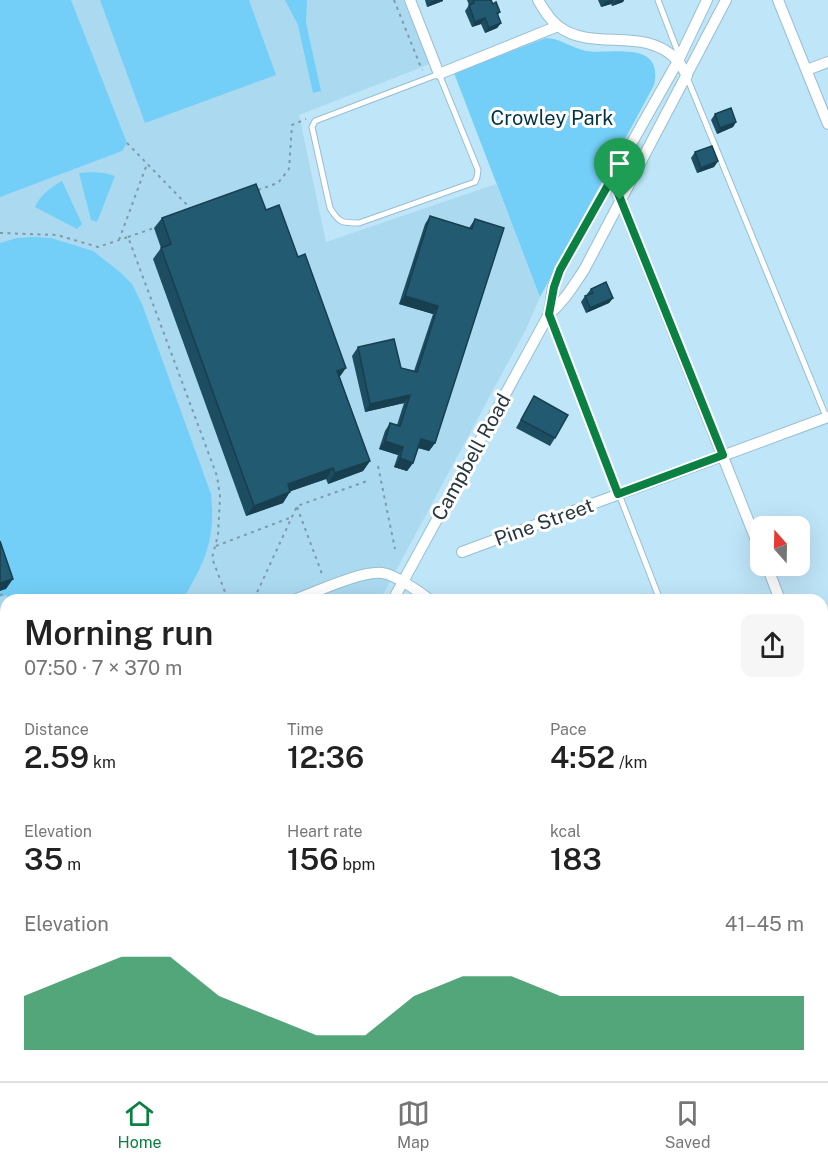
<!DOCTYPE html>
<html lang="en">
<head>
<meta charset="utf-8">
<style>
	:root { --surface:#fff; --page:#f6f6f6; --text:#222; --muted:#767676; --line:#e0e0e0; --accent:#0b8043 }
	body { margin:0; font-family:"Public Sans",sans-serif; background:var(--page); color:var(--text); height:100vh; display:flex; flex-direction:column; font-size:22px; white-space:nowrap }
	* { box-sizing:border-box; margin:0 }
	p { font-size:20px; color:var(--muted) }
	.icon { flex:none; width:33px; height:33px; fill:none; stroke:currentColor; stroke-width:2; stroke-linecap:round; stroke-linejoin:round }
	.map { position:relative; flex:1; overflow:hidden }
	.panel { position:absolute; left:0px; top:594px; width:828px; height:488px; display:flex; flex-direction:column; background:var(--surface); border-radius:18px 18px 0 0; box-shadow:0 6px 24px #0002 }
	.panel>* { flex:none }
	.needle { width:39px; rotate:340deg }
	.controls { position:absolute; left:750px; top:516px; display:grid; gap:12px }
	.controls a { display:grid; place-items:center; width:60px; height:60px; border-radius:12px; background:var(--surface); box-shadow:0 6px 24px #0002; font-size:30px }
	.pin { position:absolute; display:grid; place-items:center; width:51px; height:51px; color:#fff; margin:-62px -26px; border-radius:50% 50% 50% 0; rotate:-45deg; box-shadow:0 0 6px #0007 }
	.pin .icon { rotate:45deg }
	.round { display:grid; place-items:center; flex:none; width:63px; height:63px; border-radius:12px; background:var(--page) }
	.overview { display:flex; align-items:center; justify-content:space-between; height:102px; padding:0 24px }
	h1 { font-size:33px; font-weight:600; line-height:45px }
	.figures { display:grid; grid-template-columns:repeat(3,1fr); gap:9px; height:102px; padding:6px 24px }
	.figures div { display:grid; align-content:center }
	.figures b { font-size:30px; font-weight:600 }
	.figures small { font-size:16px; font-weight:400 }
	.figures p { font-size:16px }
	.chart { height:168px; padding:12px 24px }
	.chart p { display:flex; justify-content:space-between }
	.chart svg { width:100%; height:108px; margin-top:6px; fill:var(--accent); opacity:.7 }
	.dock { display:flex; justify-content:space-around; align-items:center; height:84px; border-top:2px solid var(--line); background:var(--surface); font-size:16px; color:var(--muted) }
	.dock a { display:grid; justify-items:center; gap:3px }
	.dock .active { color:var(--accent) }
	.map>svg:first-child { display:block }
	.built { fill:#abd9f0 }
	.green { fill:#73cff7 }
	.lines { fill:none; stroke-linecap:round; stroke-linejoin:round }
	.lane-casing { stroke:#98bed0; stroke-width:7 }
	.street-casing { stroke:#98bed0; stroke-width:12 }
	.path { stroke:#7d9aa8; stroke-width:2; stroke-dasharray:3 4.5; stroke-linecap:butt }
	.lane { stroke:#fff; stroke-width:5 }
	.street { stroke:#fff; stroke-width:10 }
	.wall { fill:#1d4d61 }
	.shaded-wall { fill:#183f4f }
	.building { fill:#225a71; stroke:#183f4f; stroke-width:1.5 }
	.route-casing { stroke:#fff; stroke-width:12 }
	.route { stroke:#0b8043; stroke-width:8 }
	.labels { text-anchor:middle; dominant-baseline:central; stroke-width:6; stroke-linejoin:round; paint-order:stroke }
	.park-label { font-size:20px; fill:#023446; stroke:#fff }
	.street-label { font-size:20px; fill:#27373e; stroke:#fff }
</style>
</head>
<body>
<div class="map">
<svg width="828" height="1081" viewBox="0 0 828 1081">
	<rect width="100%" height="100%" fill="#bee5f8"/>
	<path class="built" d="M0,0h403l27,64 -131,51 27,127 170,-58 44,113 -15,34 -145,269h-374v476h118l-3,5h-121z
		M152,1076h34l-15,5h-15z"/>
	<path class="green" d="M0,0h71l56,143 -5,8 -122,46z
		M100,0h149l27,75 -131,48z
		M285,0h22l-1,23 15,68 -8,2 -15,-68z
		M546,38c13,0 26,10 40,13 25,4 78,-12 68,34l-114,212 -86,-224z
		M92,172l12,1 11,3 -18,46 -6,-2 -12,-47z
		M62,181l20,43 -5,5 -42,-22c6,-13 15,-19 27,-26z
		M34,237l17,1 42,13 27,21 12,12 10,20 69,190c4,36 -2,60 -20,91 -3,5 -5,10 -10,15h-172l-3,-5 -6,2v-354l17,-5z"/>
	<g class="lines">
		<defs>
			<path id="lane" d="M658,0l21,55
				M439,74l39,96 -1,7 -2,5 -116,41c-17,0 -20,0 -29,-15l-18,-81 3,-6z
				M686,75l141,344
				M550,316l110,284
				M496,1076l3,5
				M191,1081l15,-5"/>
			<path id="street" d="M410,0l29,74 119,-48
				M538,0c6,10 11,19 20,26 35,27 86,-1 119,34 4,4 7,11 10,16
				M778,0l50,124
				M807,70l21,-8
				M612,178l148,372
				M549,314c15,-12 24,-28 35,-44l142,-270
				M462,552l366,-135
				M767,566l13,34
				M294,600c22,-8 66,-29 88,-27 12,1 38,19 48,27
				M393,600l156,-286 4,-27 7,-17 118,-209 29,-61
				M822,694l6,-2
				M822,707l6,15
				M0,710l6,-3
				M822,964l6,-2
				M374,1076l2,5
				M621,1076l2,5
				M135,1081l3,-5
				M506,1081l15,-5"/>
		</defs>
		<use href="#lane" class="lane-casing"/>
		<use href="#street" class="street-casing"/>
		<path class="path" d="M394,0l28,70
			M127,143l64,66
			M258,190l20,-7 11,-14 3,-44 14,-6
			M0,233l57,2 41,12 30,-10 89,239 3,20 -2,39 -6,23 16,42
			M128,237l29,-10
			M119,240l28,-76
			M378,466l17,83
			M297,507l25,67
			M216,546l76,-29
			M0,595l5,-1
			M254,599l43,-93 70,-25
			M0,611l2,7
			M0,619l6,-2
			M0,893l6,-2"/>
		<use href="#lane" class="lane"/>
		<use href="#street" class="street"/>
	</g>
	<path class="wall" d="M425,0h18v1l-16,6z
		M467,0h24l2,4 7,8 -2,3 3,8 -4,5 -12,5 -4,-9 -9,3 -7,-16 4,-6z
		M598,0h26l-1,2 -11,4 -1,-2 -10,3z
		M715,114l21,8 -3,5 -16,7 -6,-14z
		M695,152l23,9 -4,6 -17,6 -6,-15z
		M266,210l74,167 30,84 -7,10 -35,13 -2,-5 -36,12 -7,12 -37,13 -93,-257 8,-11 -7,-20 8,-10z
		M430,216l39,12 6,-9 -40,224 -6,8 -11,-3 -5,15 -6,8 -13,-4 4,-12 -19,-6 6,-18 5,-8 7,2 7,-22 -39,9 -13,-56 6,-9 43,21 13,3 19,-57 -34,-10 26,-80z
		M591,289l22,9 -4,5 -23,10 -5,-11 4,-6 3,-1 -1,-1z
		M534,396l21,42 -5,8 -34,-18z
		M6,718v171l-6,2v-164z"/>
	<path class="shaded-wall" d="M435,0h8v1l-16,6 4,-5z
		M610,0h4l-3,4 -10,3 4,-5z
		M618,0h6l-1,2 -11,4 4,-5z
		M485,18l-4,6 -9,3 3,-5z
		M501,23l-4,5 -12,5 4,-5z
		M736,122l-3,5 -16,7 3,-6z
		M718,161l-4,6 -17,6 4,-5z
		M405,296l33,10 -5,8 -34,-10z
		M613,298l-4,5 -23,10 4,-5z
		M346,368l-7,10 -2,-7z
		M410,395l-6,8 -39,9 5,-8z
		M421,439l14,4 -6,8 -14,-4z
		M385,441l18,6 -5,8 -19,-6z
		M400,458l13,5 -6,8 -13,-4z
		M370,461l-7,10 -35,13 7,-11z
		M333,468l-7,11 -46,16 8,-11z
		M290,492l-7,11 -37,13 8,-10z
		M13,579l-7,10 -6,2v-8z
		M6,881v8l-6,2v-6l2,-2z"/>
	<path class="building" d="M473,0h18l2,4 3,-2 4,10 -3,1 4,10 -12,5 -4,-10 -10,4 -6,-17 5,-2z
		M731,108l5,14 -16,6 -5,-14z
		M712,146l6,15 -17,7 -6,-16z
		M256,184l10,26 13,-5 19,52 7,-3 41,114 -9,3 33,90 -35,12 -2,-5 -45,16 2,8 -36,14 -93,-258 10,-4 -9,-26z
		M430,216l42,13 3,-10 29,9 -69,215 -14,-4 -8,24 -13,-5 3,-11 -18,-6 5,-18 10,3 10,-31 -40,9 -12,-57 36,-8 7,29 16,4 21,-66 -33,-10z
		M606,282l7,16 -23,10 -5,-12 8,-3 -2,-4z
		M534,396l34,19 -13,23 -34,-18z
		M0,541l13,38 -13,4z
		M6,730v151l-4,2 -2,-5v-146z
		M0,1022l6,2v52h76l-2,5h-80z"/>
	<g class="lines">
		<defs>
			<path id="route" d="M612,178l111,277 -105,39 -69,-180 5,-27 6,-17z"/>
		</defs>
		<use href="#route" class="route-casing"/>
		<use href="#route" class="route"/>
	</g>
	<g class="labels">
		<g class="park-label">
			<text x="552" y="118">Crowley Park</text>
		</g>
		<g class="street-label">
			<text transform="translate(471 457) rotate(-61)">Campbell Road</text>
			<text transform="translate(544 522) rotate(-20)">Pine Street</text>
		</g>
	</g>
</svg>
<div class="controls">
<a><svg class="needle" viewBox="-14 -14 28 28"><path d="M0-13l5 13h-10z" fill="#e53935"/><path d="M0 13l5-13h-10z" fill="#767676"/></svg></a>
</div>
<div class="pin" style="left:620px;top:200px;background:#1e9e55"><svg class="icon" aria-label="arrive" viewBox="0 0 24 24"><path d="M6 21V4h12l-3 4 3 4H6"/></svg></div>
<section class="panel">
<div class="overview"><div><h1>Morning run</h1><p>07:50 · 7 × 370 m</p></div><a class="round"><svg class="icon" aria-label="share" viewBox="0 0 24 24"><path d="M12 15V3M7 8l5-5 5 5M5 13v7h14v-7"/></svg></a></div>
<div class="figures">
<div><p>Distance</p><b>2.59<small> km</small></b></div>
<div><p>Time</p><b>12:36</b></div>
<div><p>Pace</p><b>4:52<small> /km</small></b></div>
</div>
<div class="figures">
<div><p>Elevation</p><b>35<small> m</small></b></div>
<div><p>Heart rate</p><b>156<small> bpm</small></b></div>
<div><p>kcal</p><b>183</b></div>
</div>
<div class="chart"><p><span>Elevation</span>41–45 m</p>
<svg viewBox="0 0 160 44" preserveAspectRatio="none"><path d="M0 44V22L10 14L20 6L30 6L40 22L50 30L60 38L70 38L80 22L90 14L100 14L110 22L120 22L130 22L140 22L150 22L160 22V44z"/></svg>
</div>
</section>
</div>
<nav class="dock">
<a class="active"><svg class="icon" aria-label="home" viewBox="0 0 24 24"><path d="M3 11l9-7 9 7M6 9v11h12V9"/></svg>Home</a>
<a><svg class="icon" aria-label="map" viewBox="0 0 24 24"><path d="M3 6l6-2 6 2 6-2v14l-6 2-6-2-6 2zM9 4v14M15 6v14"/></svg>Map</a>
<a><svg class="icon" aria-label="saved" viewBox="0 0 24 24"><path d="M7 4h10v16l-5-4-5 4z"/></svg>Saved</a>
</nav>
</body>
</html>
